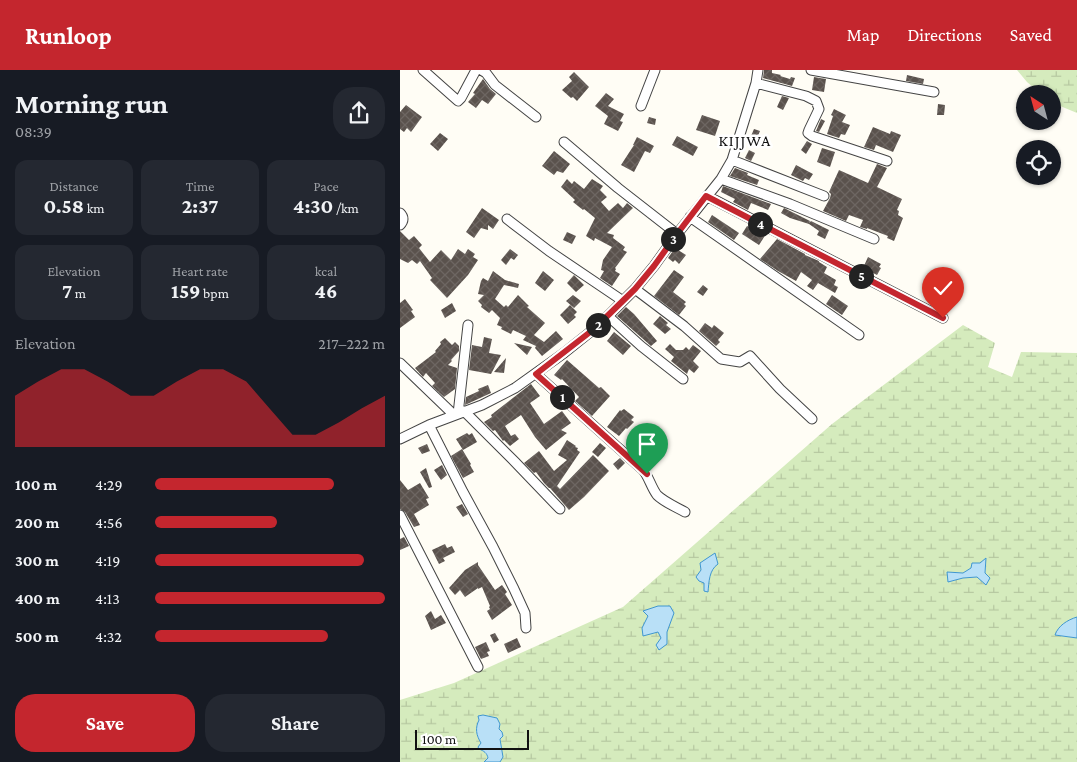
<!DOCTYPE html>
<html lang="en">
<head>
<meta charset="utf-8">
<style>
	:root { --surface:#171b24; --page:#242831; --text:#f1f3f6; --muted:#9ea1a6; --accent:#c4262e }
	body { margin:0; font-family:"Crimson Pro",serif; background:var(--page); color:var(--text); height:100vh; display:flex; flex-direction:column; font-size:19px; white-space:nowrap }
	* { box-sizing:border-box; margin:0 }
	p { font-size:16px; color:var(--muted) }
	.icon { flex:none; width:28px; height:28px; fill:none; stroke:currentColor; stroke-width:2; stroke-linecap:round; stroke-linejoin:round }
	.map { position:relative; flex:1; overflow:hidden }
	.side { display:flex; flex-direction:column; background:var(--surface); width:400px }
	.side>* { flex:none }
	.needle { width:32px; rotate:324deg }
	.buttons { position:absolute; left:616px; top:15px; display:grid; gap:10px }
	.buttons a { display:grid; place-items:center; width:45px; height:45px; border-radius:50%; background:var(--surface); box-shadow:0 1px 4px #0004; font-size:25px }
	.scale { position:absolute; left:15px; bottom:12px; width:114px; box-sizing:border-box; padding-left:5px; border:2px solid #111; border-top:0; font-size:14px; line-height:18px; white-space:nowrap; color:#111; -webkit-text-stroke:4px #fff; paint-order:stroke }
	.pin { position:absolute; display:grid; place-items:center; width:42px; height:42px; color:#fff; margin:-51px -21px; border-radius:50% 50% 50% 0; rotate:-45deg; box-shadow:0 0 5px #0007 }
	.pin .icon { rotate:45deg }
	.km { position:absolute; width:25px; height:25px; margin:-12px; border-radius:50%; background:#222; color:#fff; font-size:14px; line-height:25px; text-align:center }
	.round { display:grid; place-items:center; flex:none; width:52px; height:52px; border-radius:20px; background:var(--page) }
	.summary { display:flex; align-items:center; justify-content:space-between; height:85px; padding:0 15px }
	h1 { font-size:28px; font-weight:700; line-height:38px }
	.figures { display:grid; grid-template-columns:repeat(3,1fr); gap:8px; height:85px; padding:5px 15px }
	.figures div { display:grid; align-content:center; border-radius:12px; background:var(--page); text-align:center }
	.figures b { font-size:21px; font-weight:700 }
	.figures small { font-size:14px; font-weight:400 }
	.figures p { font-size:14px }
	.chart { height:140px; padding:10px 15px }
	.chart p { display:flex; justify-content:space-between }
	.chart svg { width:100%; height:90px; margin-top:5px; fill:var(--accent); opacity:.7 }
	.cta { display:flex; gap:10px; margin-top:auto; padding:10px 15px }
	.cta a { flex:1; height:58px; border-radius:20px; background:var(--accent); color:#fff; font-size:20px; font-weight:700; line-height:58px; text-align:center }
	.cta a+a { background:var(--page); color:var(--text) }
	ul { padding:0 15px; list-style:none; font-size:16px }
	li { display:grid; grid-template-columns:80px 60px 1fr; align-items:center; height:38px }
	li i { height:12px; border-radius:6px; background:var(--accent) }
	header { display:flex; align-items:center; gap:30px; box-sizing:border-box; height:70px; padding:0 25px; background:var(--accent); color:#fff }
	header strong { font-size:24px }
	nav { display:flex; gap:28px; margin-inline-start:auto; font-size:18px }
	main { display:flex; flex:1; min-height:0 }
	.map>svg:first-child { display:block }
	.wetland { fill:url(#wetland-marsh); fill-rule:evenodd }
	.water { fill:#b9e0f7; stroke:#3f96cf }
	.building { fill:url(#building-cross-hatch) }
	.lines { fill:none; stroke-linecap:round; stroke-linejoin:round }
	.street-casing { stroke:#444; stroke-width:11 }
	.street { stroke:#fff; stroke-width:9 }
	.route-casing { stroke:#fff; stroke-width:10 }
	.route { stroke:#c4262e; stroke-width:6 }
	.labels { text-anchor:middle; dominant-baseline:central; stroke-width:5; stroke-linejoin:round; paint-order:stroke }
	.quarter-label { font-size:16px; letter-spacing:1px; fill:#111; stroke:#fff }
</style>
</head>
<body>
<header>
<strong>Runloop</strong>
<nav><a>Map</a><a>Directions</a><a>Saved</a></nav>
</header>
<main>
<section class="side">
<div class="summary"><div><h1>Morning run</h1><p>08:39</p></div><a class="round"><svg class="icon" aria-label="share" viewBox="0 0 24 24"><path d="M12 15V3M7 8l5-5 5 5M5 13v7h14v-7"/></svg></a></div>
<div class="figures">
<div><p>Distance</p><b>0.58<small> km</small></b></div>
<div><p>Time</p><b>2:37</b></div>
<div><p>Pace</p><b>4:30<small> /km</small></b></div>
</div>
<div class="figures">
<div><p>Elevation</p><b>7<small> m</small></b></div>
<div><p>Heart rate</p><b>159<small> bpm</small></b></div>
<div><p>kcal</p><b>46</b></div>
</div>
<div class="chart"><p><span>Elevation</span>217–222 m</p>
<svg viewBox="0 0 160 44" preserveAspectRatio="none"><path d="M0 44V19L10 12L20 6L30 6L40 12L50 19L60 19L70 12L80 6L90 6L100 12L110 25L120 38L130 38L140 32L150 25L160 19V44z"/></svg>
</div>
<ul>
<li><b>100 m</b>4:29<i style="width:78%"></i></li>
<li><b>200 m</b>4:56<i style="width:53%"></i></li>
<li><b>300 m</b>4:19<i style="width:91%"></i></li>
<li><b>400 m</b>4:13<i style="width:100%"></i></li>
<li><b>500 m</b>4:32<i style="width:75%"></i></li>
</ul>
<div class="cta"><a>Save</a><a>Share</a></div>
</section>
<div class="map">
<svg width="677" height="692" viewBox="0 0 677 692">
	<defs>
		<pattern id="wetland-marsh" width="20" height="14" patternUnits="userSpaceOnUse" patternTransform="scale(1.25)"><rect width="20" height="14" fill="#d5ebbd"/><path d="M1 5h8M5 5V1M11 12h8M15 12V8" fill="none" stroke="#b6c8a1"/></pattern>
		<pattern id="building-cross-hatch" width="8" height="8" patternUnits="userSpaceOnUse" patternTransform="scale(1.25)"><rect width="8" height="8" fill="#5a524d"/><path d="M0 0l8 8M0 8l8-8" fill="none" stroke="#6d6662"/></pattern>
	</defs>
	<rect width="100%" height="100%" fill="#fffdf5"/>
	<path class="wetland" d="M617,0h60v43l-24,-10 -1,-9h-11l-14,-12z
		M563,255l32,18 -7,24 24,10 9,-25 56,1v264l-5,2 -17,16 22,3v124h-577c4,-10 -2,-19 2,-30l-3,-3 -20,-9 -2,5v11l4,7 2,7 4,5 1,3 -4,4h-84v-62l54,-17 169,-76 209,-183zM580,493h6l-1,10 -7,4 -15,1 -15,4v-10l15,1z"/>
	<path class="water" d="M315,483l3,11c-9,6 -9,18 -10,28l-4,-1v-8l-5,-2 -3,-4 5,-7 -1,-7z
		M586,488l-1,15 5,5 -4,7 -9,-8 -14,1 -15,4 -1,-10 16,1 8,-5 1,-5h8z
		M258,536h12l4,7 -7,19v12l-8,6 -3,-5 5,-7 -3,-6 -15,4 -1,-8 6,-12 -5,-5z
		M677,547v21l-22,-3c3,-9 12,-15 22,-18z
		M83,645l14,3 3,6 -1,5 3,3 1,4 -3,3 3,18 -3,5h-16l4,-4c-1,-5 -4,-7 -9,-9l-1,-2 3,-4c-5,-8 -6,-15 -2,-23l-1,-4z"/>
	<path class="building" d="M364,0h8v3l9,2 -1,1 10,3 1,-2 4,1 -3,8 -29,-8z
		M174,2l15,15 -12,14 -4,-4 -2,1 -9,-8 10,-9 -3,-4z
		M507,5l17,4 -1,5 -17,-3z
		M414,7l12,2 -2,13 -12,-2z
		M83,9l7,10 6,5 -8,10 -6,-4 -6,8 -8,-6 7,-8 -2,-1z
		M206,23l8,6 -6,7 16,8 -4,7 3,1 -5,9 -14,-7 4,-8 -13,-10z
		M382,26l7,2 -6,12 -6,-3z
		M538,34l7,1 -1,10h-7z
		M6,35l16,12 -11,15 -4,-4 -3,4 -4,-3v-17z
		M434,39l12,6 -4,7 8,3 -5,10 -4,-1 -2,4 -12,-4 6,-18 -2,-1z
		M302,45l18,6 -5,15 -19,-6z
		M249,47l7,2 -1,6 -8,-2z
		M421,49l4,2 -6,11 -3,-1z
		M473,57l17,7 1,-3 10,4 -8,17 -17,-7 -2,5 -10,-3z
		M354,59l6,2 -3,7 -6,-2z
		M40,63l8,6 -10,12 -8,-7z
		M277,66l21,11 -5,9 -21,-11z
		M237,67l17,9 -4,7 -5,-2 -11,21 -13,-7 13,-20h-1z
		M407,71l5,3 -6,10 -5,-4z
		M422,78l13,4 -5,15 -13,-5z
		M349,80l6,3 -4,8 -6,-3z
		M154,81l16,13 -7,9 -6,-2 -3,4 -12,-9z
		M477,94l10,4 -10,19 25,12 -5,11 2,1 -1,4 5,3 -9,23 -7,-3 1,-2 -21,-8v1l-7,-2 3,-7 -14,-5 -3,6 -23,-10 7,-13 1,-4 -2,-2 10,-22 29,13z
		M396,95l17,9 -4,6 -4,-2 -2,3 -12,-6z
		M335,98l13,5 -1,2 12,5 -2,5 -27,-9z
		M167,109l5,5 2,-3 10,8 8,-10 11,7 -3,4 7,7 -6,5 8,9 9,-8 5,5 4,-5 6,5 -26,25 7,2 -1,3 12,9 -2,3 4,2 -12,16 1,1 -1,2 5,3 -8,12 -12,-8 4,-7 -3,-1 2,-10 9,-13 -17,-9 -1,3 -8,-5 9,-18 -11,-9 -1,1 -10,-8 2,-2 -14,-13z
		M323,116l48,18 -3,6 -17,-7 -3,7 -15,-8 2,-3 -14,-7z
		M82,138l17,12 -6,9 -5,-4v5l-7,-2 -7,10 -8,-6z
		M384,138l26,13 -1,2 2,-2 18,9 -4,9 -8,-4 2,-4 -10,-7 -19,-6 -9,-5z
		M312,145l27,18 -5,7 -26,-18z
		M347,156l9,5 1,-2 9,5 -7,11 -17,-11z
		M0,161l9,9 5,-4 8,9 -3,3 11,14 11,-12 10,10 7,-11 7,5 3,-5 7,5 -2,3 5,3 -10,15 -21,23 -17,-18 2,-2 -12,-17 -3,3 -5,-4 -4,3 -8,-4z
		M167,162l9,4 -4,8 -9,-4z
		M377,169l28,15v1l14,6v1l8,5 -3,6 12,7 -2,5 4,2 -3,6 -17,-10 -5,7 -6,-4 5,-6 -11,-8 -5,9 -18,-10 -18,-12z
		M275,178l11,7 -7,9 -4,-4 -2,2 -5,-4z
		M110,179l8,6 -4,5 -3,-2 -5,7 -5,-5z
		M468,187l13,7 -2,3 2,1 -4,7 -14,-7z
		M274,200l10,7 -11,15 13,10 -2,2 2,2 -7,9 -25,-19z
		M93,201l12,9 14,4 -1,4 -14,-3 -9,14 9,8 2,-2 2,2 10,-12 11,11 -2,1 18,16 -11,12 10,7 12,-11 7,8 -21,17 -7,-8 1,-2 -13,-6 3,-4 -13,-6 -2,4 -10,-5 1,-2 -5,-2 3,-7 -8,-8 -3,3 -8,-6 1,-2 -4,-4 6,-6 -6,-1 3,-13 2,-3 5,3z
		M143,201l11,9 -9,11 -10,-8z
		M174,205l10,10 -8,7 -9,-9z
		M303,215l5,4 -5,7 -6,-4z
		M173,225l8,6 -7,7 -8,-7z
		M432,225l16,11 -6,9 -16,-11z
		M5,229l8,11 -2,1 4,6 -15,11v-25z
		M52,233l4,8 -11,7 -4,-8z
		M170,235l7,7 -3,3 2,2 -8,7 -8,-9z
		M226,237l8,7 23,27 -6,5 -34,-30z
		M260,246l8,7 -2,2 5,4 -6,5 -12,-10z
		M305,253l7,5 2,-3 10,8 -6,7 2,2 -4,4 -17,-15z
		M214,262l17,14 -8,9 -16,-14z
		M84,267l8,2 -3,14 12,2 -10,19 -22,-4 3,-25 10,2z
		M45,268l7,7 3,-3 4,4v5l-8,9 1,1 -4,4 9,3 -2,21 -11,8 -12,-11 3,-3 -9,-10 -3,4 -8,-9 21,-16 -1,-1 6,-7 -1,-2z
		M114,273l18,4 -5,8z
		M270,274l6,6h7l3,-3 3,3 4,-5 8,6 -8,10 6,6 -5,6 -5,-4 -2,5 -16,-13 3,-4 -9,-8z
		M106,288l-2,15 -10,-1z
		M167,290l32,28 2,-1 9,9 -18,20 -17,-15 4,-4 -17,-18 -1,1 -7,-5z
		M131,314l9,12 -10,7 14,21 18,-13 9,12 -10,7 6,3 -21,17 -11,-13 -14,-22 -16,11 6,10 4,-2 4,5 -9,7 -6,-6 -1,1 -8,-11 -2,1 -9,-9 8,-5 -1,-2z
		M88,315l3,8 -26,12 1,-8 13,-6 -1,-2z
		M224,339l10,8 -3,3 3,2 -7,7 -1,-1 -7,8 -12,-9 13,-17 1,1z
		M67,363l2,2 3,-2 5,9 -14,8 -7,-11z
		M167,370l9,6 -1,1 3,1 -1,2 3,2 -23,34 3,3 33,-34 16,16 -25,26 -15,13 -19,-22h-1l-5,-5 -8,-11 -2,1 -10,-10 15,-12 15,20 13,-11 -9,-5z
		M200,373l6,5 -8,9 -6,-5z
		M27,374l3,7 -8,3 -4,-6z
		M62,379l9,15 -1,1 4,7 -11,6 -12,-22z
		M220,388l5,5 -7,7 -5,-6z
		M42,395l5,10 -6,5 -7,-10z
		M26,398l6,19 -3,1 -9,-16z
		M0,410l8,10 12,-7 9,15 -3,1 3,6 -15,9 6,11 -6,2 -9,-15 -5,-3z
		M62,434l6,10 -5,3 -7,-10z
		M4,467l5,9 -9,4v-11z
		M45,474l2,4 5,-2 3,6 -12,6 2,3 -6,3 -7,-14z
		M78,492v3l17,25 7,-5 5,7 -2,2 7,11 -20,15 -5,-9 3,-2 -1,-2 1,-1 -8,-19 -4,2v-1l-13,9 -5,-7 -5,5 -6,-7 16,-18z
		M31,541l4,8 6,-4 5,8 -15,7 -6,-14z
		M95,563l4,7 -5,3 -4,-8z
		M117,568l4,9 -13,6 -4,-9z
		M86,572l4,9 -3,1 2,4 -8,3 -6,-12z"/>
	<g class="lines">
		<defs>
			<path id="street" d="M23,0l35,31 3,-3 15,-28
				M81,0l5,3 9,12 41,32
				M411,0l123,22
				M356,13l50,13 10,5 3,8 -10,21 -1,3 4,3 75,25
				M241,36l14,-36
				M164,72l54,46 59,46
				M332,90l92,36
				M321,109l69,25 84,35
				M307,126l236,122
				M0,143c4,4 4,8 0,12
				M290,147l169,118
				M107,149l42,32 74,50
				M235,219l49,37 37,33 19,3 10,-6 30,33 32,30
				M208,246l33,30 42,33
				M0,293l54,52
				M136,304l107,96c6,7 8,17 14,25 7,7 19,12 28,17
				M64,341l51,51 45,47
				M58,344l10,-89
				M29,355l34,67 30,55 21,42 11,24 1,15
				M0,369l29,-14 53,-20 33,-17 49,-35 30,-24 14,-13 27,-27 19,-23 23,-32 44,-55 11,-19 24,-77 2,-13
				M0,445l78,152"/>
		</defs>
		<use href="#street" class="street-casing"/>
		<use href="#street" class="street"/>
	</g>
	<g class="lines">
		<defs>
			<path id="route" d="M247,404l-111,-100 58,-45 41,-40 19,-23 23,-32 29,-38 237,122"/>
		</defs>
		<use href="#route" class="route-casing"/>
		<use href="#route" class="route"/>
	</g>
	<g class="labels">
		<g class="quarter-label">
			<text x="345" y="70">KIJJWA</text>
		</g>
	</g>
</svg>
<div class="buttons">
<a><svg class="needle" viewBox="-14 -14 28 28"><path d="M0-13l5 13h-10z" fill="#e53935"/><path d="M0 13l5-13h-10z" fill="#9ea1a6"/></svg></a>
<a><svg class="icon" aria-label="locate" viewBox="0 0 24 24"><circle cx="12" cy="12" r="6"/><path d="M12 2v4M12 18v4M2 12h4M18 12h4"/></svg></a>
</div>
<div class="scale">100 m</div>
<div class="pin" style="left:247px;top:404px;background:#1e9e55"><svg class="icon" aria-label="arrive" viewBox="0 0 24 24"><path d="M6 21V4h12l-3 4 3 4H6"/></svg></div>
<div class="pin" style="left:543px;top:248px;background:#d93025"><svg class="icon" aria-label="check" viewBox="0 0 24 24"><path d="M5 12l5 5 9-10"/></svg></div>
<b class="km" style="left:162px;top:327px">1</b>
<b class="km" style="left:198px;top:255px">2</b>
<b class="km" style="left:273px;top:169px">3</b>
<b class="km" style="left:360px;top:154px">4</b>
<b class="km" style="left:461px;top:206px">5</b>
</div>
</main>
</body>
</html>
